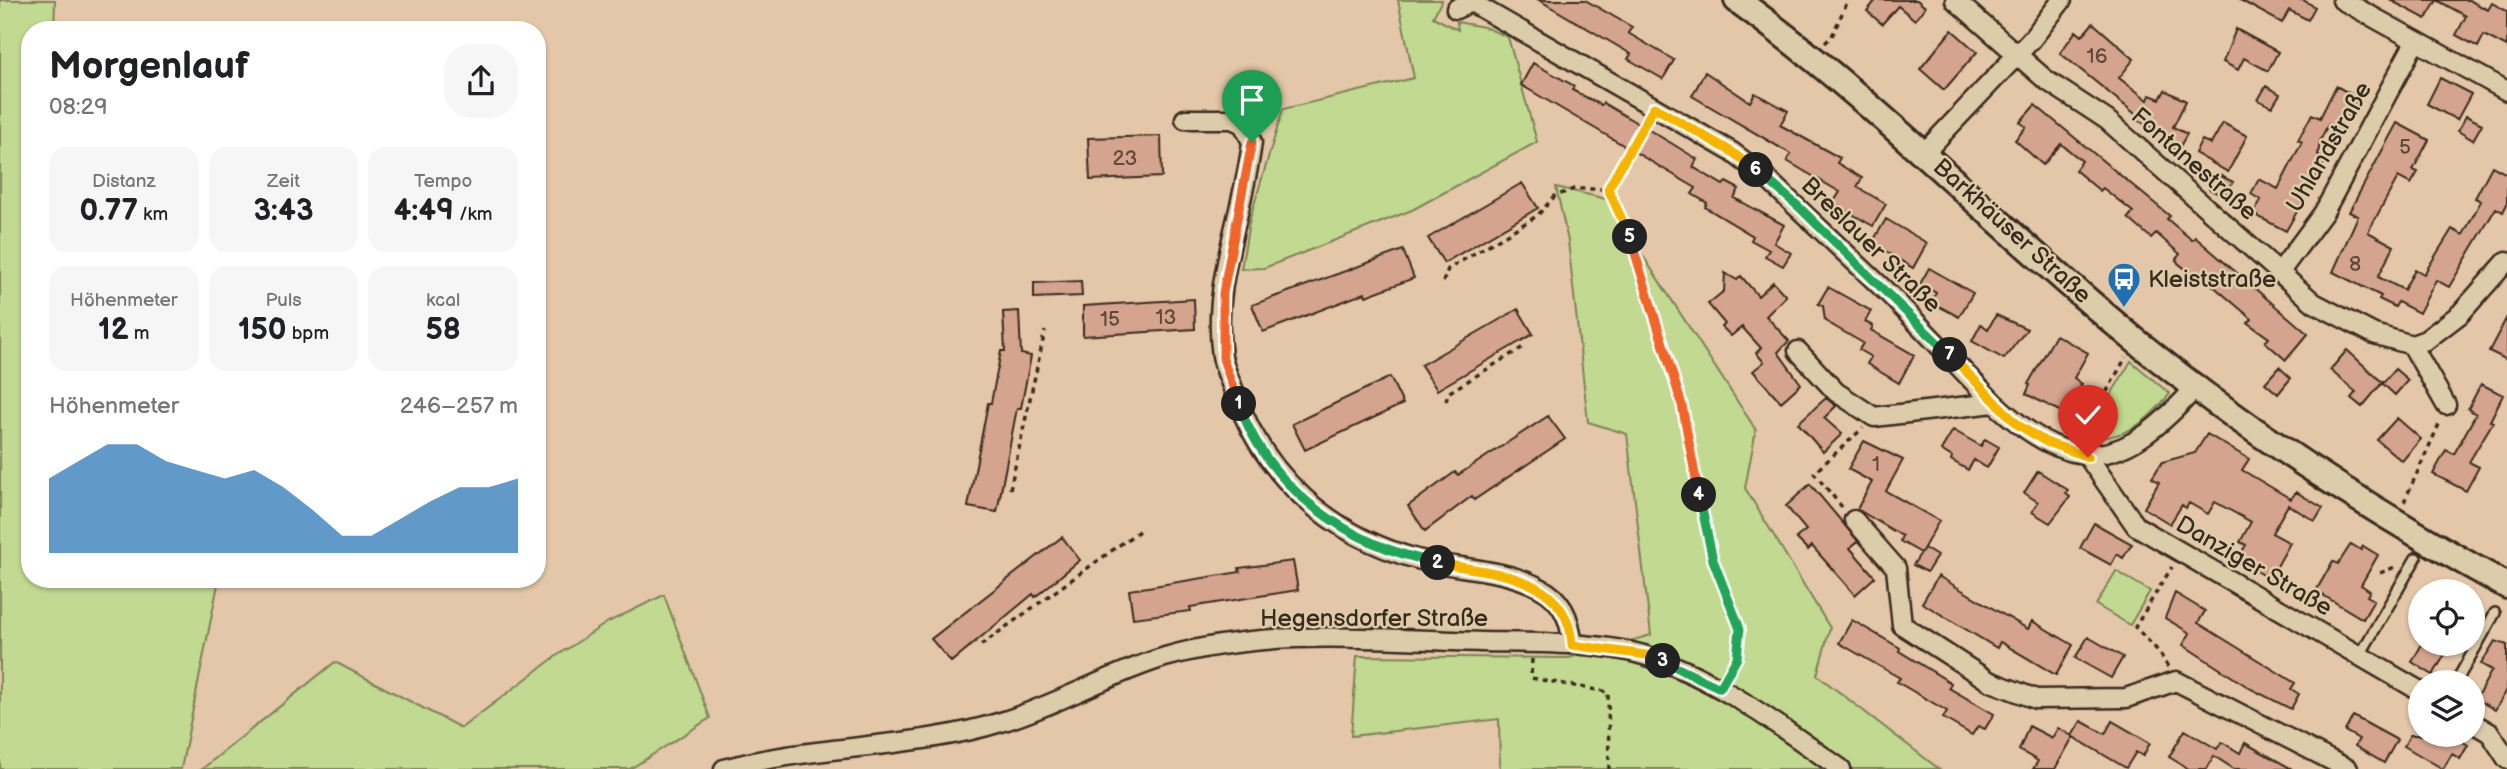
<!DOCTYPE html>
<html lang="de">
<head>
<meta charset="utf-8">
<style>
	:root { --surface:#fff; --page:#f6f6f6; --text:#202124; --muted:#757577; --accent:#1f6fb2 }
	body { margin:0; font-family:"Balsamiq Sans",sans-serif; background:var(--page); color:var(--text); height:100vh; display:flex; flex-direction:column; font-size:26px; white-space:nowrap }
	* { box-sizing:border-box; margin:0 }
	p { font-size:23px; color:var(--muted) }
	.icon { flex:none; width:38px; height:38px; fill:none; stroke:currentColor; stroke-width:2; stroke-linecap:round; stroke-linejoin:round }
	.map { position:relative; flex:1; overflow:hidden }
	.drawer { position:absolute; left:21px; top:21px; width:525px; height:567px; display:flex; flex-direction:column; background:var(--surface); border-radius:28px; box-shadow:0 2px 5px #0004 }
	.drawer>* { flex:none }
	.buttons { position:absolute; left:2408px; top:579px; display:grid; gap:14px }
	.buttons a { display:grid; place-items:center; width:77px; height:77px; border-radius:50%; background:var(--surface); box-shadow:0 2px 5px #0004; font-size:35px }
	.pin { position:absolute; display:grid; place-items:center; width:60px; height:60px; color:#fff; margin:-72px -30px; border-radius:50% 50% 50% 0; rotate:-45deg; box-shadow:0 0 7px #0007 }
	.pin .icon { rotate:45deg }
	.km { position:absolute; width:35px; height:35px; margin:-18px; border-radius:50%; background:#222; color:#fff; font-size:19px; line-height:35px; text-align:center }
	.round { display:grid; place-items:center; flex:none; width:74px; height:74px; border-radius:28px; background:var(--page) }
	.headline { display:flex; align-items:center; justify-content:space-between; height:119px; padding:0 28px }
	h1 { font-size:38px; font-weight:700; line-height:52px }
	.figures { display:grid; grid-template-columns:repeat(3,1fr); gap:10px; height:119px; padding:7px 28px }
	.figures div { display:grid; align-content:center; border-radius:18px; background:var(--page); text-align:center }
	.figures b { font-size:30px; font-weight:700 }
	.figures small { font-size:19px; font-weight:400 }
	.figures p { font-size:19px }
	.chart { height:196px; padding:14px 28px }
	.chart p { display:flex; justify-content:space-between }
	.chart svg { width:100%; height:126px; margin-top:7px; fill:var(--accent); opacity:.7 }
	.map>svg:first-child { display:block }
	.green { fill:#c1d990; stroke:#7e8257; stroke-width:2 }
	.building { fill:#d4a48f; stroke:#3b2a1e; stroke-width:2 }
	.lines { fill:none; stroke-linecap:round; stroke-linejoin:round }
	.lane-casing { stroke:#3b2a1e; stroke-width:14 }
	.street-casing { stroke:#3b2a1e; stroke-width:23 }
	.secondary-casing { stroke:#3b2a1e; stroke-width:30 }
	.path { stroke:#3b2a1e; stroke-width:3.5; stroke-dasharray:5 5; stroke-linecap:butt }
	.lane { stroke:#dca; stroke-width:9 }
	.street { stroke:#dca; stroke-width:18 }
	.secondary { stroke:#dca; stroke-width:24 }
	.split-1-casing { stroke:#fff; stroke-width:14 }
	.split-2-casing { stroke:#fff; stroke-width:14 }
	.split-3-casing { stroke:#fff; stroke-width:14 }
	.split-4-casing { stroke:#fff; stroke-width:14 }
	.split-5-casing { stroke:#fff; stroke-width:14 }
	.split-6-casing { stroke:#fff; stroke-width:14 }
	.split-7-casing { stroke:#fff; stroke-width:14 }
	.split-8-casing { stroke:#fff; stroke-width:14 }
	.split-1 { stroke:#f0652b; stroke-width:9 }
	.split-2 { stroke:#22a559; stroke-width:9 }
	.split-3 { stroke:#f5b400; stroke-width:9 }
	.split-4 { stroke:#22a559; stroke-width:9 }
	.split-5 { stroke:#f0652b; stroke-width:9 }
	.split-6 { stroke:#f5b400; stroke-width:9 }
	.split-7 { stroke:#22a559; stroke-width:9 }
	.split-8 { stroke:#f5b400; stroke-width:9 }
	.labels { text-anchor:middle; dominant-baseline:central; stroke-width:5; stroke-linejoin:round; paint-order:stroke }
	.number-label { font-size:21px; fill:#61483a }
	.street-label { font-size:24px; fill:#3b2a1e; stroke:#dca }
	.poi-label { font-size:24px; fill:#3b2a1e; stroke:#dca; text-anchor:start }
</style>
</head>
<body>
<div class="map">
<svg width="2507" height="769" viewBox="0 0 2507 769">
	<rect width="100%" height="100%" fill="#e3c7a8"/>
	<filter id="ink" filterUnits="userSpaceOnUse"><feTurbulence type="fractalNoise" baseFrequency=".0143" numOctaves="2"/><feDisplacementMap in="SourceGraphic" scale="14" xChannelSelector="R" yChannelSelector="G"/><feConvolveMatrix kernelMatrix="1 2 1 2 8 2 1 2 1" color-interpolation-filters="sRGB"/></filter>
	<g filter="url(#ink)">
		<path class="green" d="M0,0h55l-1,30h-24v549h189l-38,190h-181z
			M1398,0h44l-9,17 25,13 -1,-8 27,5 24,10 29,105 -125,68 -148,58 -23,1 9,-51 33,-109 131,-31z
			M1556,187l50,12 150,231 -11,58 85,140 -13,47 122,94h-439l-1,-50 -148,17 6,-80 212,2 82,-23 -24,-201 -39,-12 -20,-181z
			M2131,361l39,33c-27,32 -42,43 -86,46z
			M2116,571l34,20 -20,34 -34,-20z
			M664,595l46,123 -80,51h-428l133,-107 126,66 94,-71 53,-35z"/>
		<path class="building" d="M1539,0h46l47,27 -4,6 46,27 -11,19 -35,-20 3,-5z
			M1876,0h41l8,7 -10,13 -17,-14 -16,18 -15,-13z
			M2240,0h63l12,7 -7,13 -19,-10 -7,13z
			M2390,0h79l19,10 4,-7 15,8v36l-23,-12 -6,12 -22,-12 10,-19 -29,-16 -11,19z
			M2093,23l41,36 -15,19 29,22 2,-5 10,4 5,-9 21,11 -13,26 14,7 -9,16 -15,-8 4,-7 -30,-15 2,-3 -79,-64 16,-22 6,5z
			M2236,29l42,23 -10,19 -24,-13 -6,12 -15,-8z
			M1952,30l25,22 -33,38 -24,-21z
			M1533,63l41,23 -2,4 29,15 2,-2 68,40 26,16 -4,8 30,18 3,-3 13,7 -5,9 50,27 -10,18 17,10 -8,13 -18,-10 4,-6 -18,-10 2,-4 -48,-29 2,-4 -15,-9 4,-6 -175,-103z
			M1705,72l45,30 5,-9 33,18 -8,14 60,33 -3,5 25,15 -5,9 29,17 -13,22 -40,-23 7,-11 -53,-31 4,-7 -99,-58z
			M2440,78l31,16 -14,26 -30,-16z
			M2266,86l14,8 -8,13 -14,-7z
			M2336,86l22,12 -17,32 -13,-6 -8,17 -2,14 9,4 -41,72 -33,-17 8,-14 -10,-6 8,-15 19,10 24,-47 -4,-2 14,-26 8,4z
			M2035,105l135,111 -3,3 25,21 3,-3 113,97 -22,26 -21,-18 4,-4 -21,-15 4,-4 -47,-40 -11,-3 -16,-13 -2,-4 4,-5 -24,-21 -5,5 -23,-20 5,-6 -30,-24 -3,3 -25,-21 7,-9 -21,-17 -18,21 -28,-25 11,-13 -6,-5z
			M2466,116l16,8 -9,16 -15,-9z
			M2223,123l24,13 -19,36 -33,-19 7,-13 9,4z
			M2397,123l32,17 -16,30 5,2 -7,12 -13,-7 -30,55 26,14 -16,31 26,13 11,-21 9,5 28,-45 11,6 18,-34 -6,-3 17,-32 15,8v30l-4,8 -7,-4 -47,79 -13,-7 -17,33 -21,-11 -3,5 -16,-8 2,-3 -48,-24 25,-56 -9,-4z
			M1161,136l1,41 -72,3 -2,-42z
			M2217,174l16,8 -8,15 -16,-8z
			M1522,183l16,25 -94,55 -16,-25z
			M1886,219l41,24 -14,25 -41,-25z
			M1403,250l11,28 -48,18 -1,-3 -102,39 -11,-27z
			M1929,268l44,25 -14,24 -28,-15 5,-9 -16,-9z
			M1725,273l12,7 4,-4 17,20 15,-14 13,14 -20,20 23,25 -11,11 23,32 -20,18 -28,-31 11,-9 -8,-9 5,-5 -19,-21 -11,9 -9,-9 3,-3 -17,-20 16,-13z
			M1081,281l1,15 -48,2v-15z
			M1828,287l43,24 -6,11 8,4 -2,4 43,25 -15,28 -32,-19 4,-7 -12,-7 4,-7 -38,-22 -2,-15 -5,-2z
			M1194,299l1,30 -112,7v-30z
			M1518,309l15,25 -96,56 -16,-25z
			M1019,311l2,43 10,2 -10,52h-4l-20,104 -29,-5 20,-104h3l10,-52h4l-2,-39z
			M1996,315l31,14 -23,30 -32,-18 9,-17 7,5z
			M2507,317v43l-18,-9z
			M2056,335l32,18 -14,25 8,6 -17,30 -39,-20 4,-9 -2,-1z
			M2347,350l36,33 12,-14 13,11 -13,15 -13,-12 -20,24 -11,-9 5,-6 -26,-22z
			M2279,367l12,11 -13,16 -13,-11z
			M1390,377l13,27 -98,46 -13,-26z
			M2481,384l22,11 -13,26 3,1 -24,40 10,5 -13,24 -33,-17 13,-24 8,4 22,-40 -8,-5z
			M1826,398l10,8 -12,12 18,16 -19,18 -25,-29z
			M1548,416l17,23 -91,61 -2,-4 -47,35 -17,-25 47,-34 3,3z
			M2397,418l24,21 -19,22 -25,-21z
			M1953,430l28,16 4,-7 14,8 -12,21 -13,-8 -6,10 -17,-10 1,-3 -11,-7z
			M2207,434l42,25 -7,11 49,29 5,-7 27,16 -8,13 -27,-16 -16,28 18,10 -20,36 -33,-19 9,-15 -6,-3 11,-20 -36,-20 -7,12 -19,-11 -3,5 -4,-3 -12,19 -26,-16 15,-26 -7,-4 10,-16 33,-9z
			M1864,441l39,19 -17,31 53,30 -18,32 -21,-12 2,-5 -45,-27 15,-27 -24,-13z
			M2038,471l30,19 -2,4 4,3 -20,26 -18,-11 6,-10 -14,-9z
			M1810,484l48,57 -8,7 25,29 -20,18 -43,-49 -4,4 -12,-12 10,-8 -20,-24z
			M2094,523l38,21 -9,14 -6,-4 -6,11 -31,-17z
			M1062,537l18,23 -45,37 -2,-3 -82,68 -20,-23z
			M2351,544l10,6 2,-4 15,9 -17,30 9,6 -3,5 7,4 -11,19 -47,-28 17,-30 5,3z
			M1924,548l13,8 -10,16 -14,-7z
			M1293,561l5,29 -108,17 1,4 -58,7 -4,-28 111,-18 -1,-4z
			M1938,576l90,53 4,-8 41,24 -17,30 -56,-33 -3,6 -75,-45z
			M2175,593l30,18 -7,12 97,60 -4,6 8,5 -8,15 -40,-20 -68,-44 7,-12 -25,-15z
			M1852,620l48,28 -1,3 52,32 -2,5 45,26 -9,15 -7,-3 -6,9 -29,-17 4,-7 -50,-29 3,-4 -61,-35z
			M2088,637l35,20 -12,21 -36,-20z
			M2495,641l12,4v45l-12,20 -19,-11 16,-29 -11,-6z
			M2422,644h29l-18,31 -21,-13z
			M2353,716l44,24 -13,23 -29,-17 4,-7 -14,-8z
			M2081,721l24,13 7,-13 38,22 -7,13 -7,-4 -10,16 -53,-31 -18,32h-22l5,-8 -19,-11 10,-24 23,12 6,-10 14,8z
			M2185,730l32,19 5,-7 18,11 5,-10 47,26h-58l-20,-13 -7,13h-18l-20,-12z
			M2410,735h42l16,10 -8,14 -8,-5 -9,15 -39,-23z"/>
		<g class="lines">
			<defs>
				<path id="lane" d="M2360,655l56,-97
					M2456,682l39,-69"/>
				<path id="street" d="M1955,0l91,80 61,40 207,183 60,31 38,11 14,-5 34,-26 47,-53
					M2342,0l165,91
					M1456,9l15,-7 261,150 32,24 128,121 102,106c84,76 129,65 202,-16
					M1185,119h47l11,5 9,18c-8,70 -41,142 -30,214 2,12 8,24 12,35 30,86 96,144 183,168 39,10 87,9 123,29 23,12 31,33 32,56
					M1924,153l108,-114 30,-39
					M2279,273l45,-61 91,-170
					M2412,345l34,60
					M1798,351l38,41 38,25 120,-14
					M2088,457l48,69 284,165
					M1854,520l42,48 6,57 87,56 47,18 90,-1 50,-17 172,88
					M2473,723l17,10 17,26
					M724,769c90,-25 188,-19 277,-47 56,-17 108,-48 164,-65 102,-29 212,-18 316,-15 51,1 121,-1 169,15 71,23 130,70 191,112"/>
				<path id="secondary" d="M1737,0c142,103 263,230 399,341 115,94 241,173 371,245"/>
			</defs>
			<use href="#lane" class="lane-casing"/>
			<use href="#street" class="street-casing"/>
			<use href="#secondary" class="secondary-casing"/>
			<path class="path" d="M1825,43l7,-7 16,-36
				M1608,189l29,68 45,148 31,155 27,69v17l-11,28
				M1608,189l39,-68
				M1443,282l5,-13 89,-53 18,-20 19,-7h34
				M1446,401l2,-8 77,-47
				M2082,436l44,-79
				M1010,489l35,-158
				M2404,502l37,-82
				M1842,507l-28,-34 49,-45
				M2380,573l15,-6
				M981,645l158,-114
				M1532,659l-1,19 77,14 1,77
				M2168,667l-9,-15 -24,-25 37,-60"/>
			<use href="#lane" class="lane"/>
			<use href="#street" class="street"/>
			<use href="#secondary" class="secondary"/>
		</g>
	</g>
	<g class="lines" filter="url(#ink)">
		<defs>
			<path id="split-1" d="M1239,404l-16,-45v-66l29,-151"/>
			<path id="split-2" d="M1239,404c30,86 111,142 199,159"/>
			<path id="split-3" d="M1438,563c54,10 131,12 134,82l74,10 17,6"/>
			<path id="split-4" d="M1663,661l57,27 17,-30 3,-29 -27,-69 -14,-65"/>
			<path id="split-5" d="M1630,237l52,168 17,90"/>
			<path id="split-6" d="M1630,237l-22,-48 46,-82 78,45 24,18"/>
			<path id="split-7" d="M1756,170l43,37 151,148"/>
			<path id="split-8" d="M1950,355l68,70 28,17 42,15"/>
		</defs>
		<use href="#split-1" class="split-1-casing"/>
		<use href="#split-2" class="split-2-casing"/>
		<use href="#split-3" class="split-3-casing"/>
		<use href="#split-4" class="split-4-casing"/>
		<use href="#split-5" class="split-5-casing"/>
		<use href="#split-6" class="split-6-casing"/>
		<use href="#split-7" class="split-7-casing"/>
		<use href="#split-8" class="split-8-casing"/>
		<use href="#split-1" class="split-1"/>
		<use href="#split-2" class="split-2"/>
		<use href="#split-3" class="split-3"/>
		<use href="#split-4" class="split-4"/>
		<use href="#split-5" class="split-5"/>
		<use href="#split-6" class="split-6"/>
		<use href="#split-7" class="split-7"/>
		<use href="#split-8" class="split-8"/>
	</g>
	<defs>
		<symbol id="bus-pin" viewBox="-11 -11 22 30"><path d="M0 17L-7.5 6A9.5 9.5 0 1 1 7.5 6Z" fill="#1f6fb2" stroke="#dca"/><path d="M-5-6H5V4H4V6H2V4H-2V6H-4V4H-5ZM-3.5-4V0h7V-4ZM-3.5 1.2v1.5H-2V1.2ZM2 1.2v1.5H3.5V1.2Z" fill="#fff"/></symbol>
	</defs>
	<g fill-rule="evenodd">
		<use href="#bus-pin" x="2105" y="260" width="38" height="52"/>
	</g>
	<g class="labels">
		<g class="number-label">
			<text x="2097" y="56">16</text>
			<text x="2405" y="147">5</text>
			<text x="1125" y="158">23</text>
			<text x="2355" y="264">8</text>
			<text x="1166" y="317">13</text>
			<text x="1110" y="319">15</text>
			<text x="1876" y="464">1</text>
		</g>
		<g class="street-label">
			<text transform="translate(2329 147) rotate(-60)">Uhlandstraße</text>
			<text transform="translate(2194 164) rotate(41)">Fontanestraße</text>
			<text transform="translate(2012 231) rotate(42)">Barkhäuser Straße</text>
			<text transform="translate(1871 245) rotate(44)">Breslauer Straße</text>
			<text transform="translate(2254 566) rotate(30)">Danziger Straße</text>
			<text x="1374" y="618">Hegensdorfer Straße</text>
		</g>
		<g class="poi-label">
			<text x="2148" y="279">Kleiststraße</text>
		</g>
	</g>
</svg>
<div class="buttons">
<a><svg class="icon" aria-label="locate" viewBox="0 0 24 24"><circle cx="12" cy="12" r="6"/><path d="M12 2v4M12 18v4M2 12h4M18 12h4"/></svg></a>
<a><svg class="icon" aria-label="layers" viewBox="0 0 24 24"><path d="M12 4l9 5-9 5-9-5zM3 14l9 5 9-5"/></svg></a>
</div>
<div class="pin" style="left:1252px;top:142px;background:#1e9e55"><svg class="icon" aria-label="arrive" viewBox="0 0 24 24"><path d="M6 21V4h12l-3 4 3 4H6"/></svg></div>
<div class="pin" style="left:2088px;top:457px;background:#d93025"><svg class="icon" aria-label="check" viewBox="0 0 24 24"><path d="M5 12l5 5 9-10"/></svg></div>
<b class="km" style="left:1239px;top:404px">1</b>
<b class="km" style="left:1438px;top:563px">2</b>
<b class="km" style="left:1663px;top:661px">3</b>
<b class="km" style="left:1699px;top:495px">4</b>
<b class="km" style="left:1630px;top:237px">5</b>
<b class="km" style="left:1756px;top:170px">6</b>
<b class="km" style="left:1950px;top:355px">7</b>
<section class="drawer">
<div class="headline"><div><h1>Morgenlauf</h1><p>08:29</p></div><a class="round"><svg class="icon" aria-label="share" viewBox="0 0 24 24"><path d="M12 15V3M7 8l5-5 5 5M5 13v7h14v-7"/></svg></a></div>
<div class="figures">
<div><p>Distanz</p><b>0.77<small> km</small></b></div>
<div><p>Zeit</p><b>3:43</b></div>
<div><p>Tempo</p><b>4:49<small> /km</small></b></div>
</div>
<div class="figures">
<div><p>Höhenmeter</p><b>12<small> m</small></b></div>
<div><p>Puls</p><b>150<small> bpm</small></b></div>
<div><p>kcal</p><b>58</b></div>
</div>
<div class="chart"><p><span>Höhenmeter</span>246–257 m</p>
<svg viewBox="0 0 160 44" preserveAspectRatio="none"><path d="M0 44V18L10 12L20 6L30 6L40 12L50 15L60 18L70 15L80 21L90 29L100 38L110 38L120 32L130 26L140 21L150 21L160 18V44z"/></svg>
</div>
</section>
</div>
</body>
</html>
